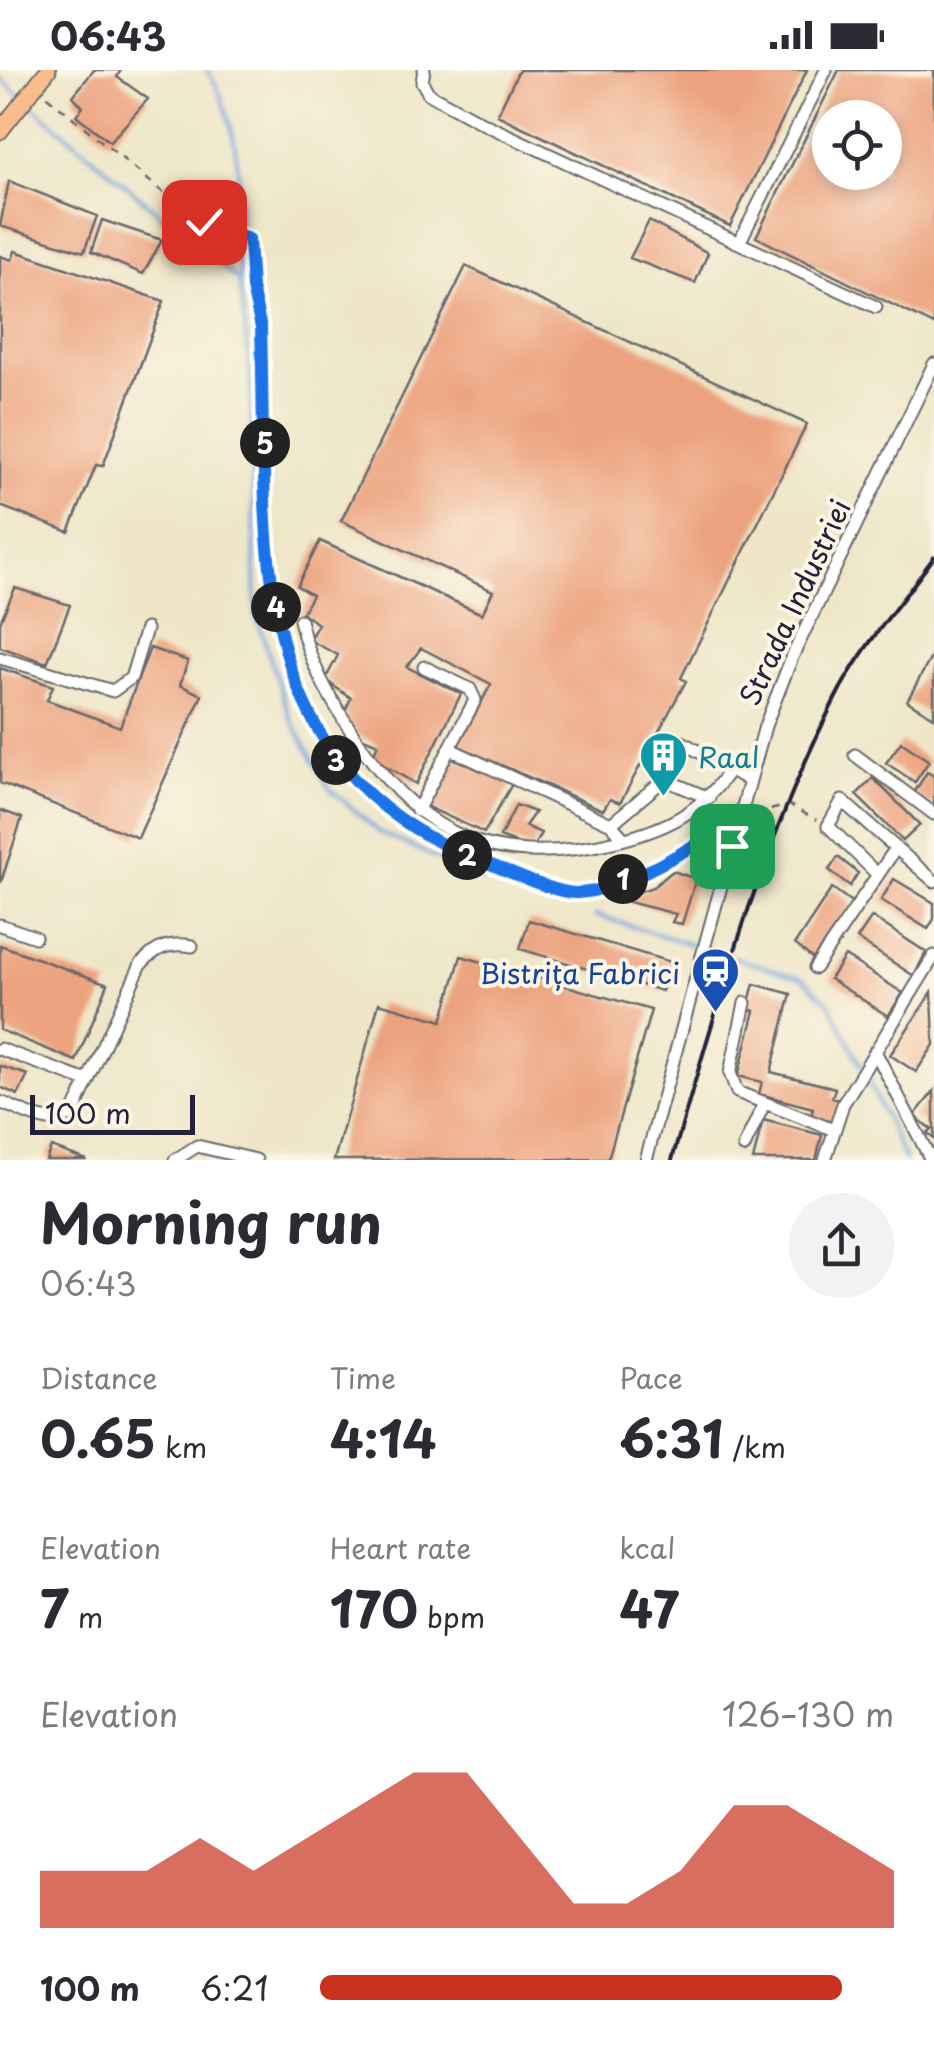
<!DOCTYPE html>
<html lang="en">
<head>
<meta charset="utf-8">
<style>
	:root { --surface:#fff; --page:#f2f2f3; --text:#2b2b33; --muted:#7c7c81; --accent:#c8321e }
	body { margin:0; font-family:"Playpen Sans",sans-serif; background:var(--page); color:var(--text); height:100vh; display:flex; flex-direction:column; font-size:38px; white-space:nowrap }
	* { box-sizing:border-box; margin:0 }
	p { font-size:32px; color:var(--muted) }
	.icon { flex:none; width:55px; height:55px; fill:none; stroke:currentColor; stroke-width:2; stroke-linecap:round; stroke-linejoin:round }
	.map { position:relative; height:1090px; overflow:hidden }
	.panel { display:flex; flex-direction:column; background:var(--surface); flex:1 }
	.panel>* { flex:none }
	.buttons { position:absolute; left:812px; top:30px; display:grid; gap:20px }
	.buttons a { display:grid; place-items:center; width:90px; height:90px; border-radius:50%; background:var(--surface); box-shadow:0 5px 15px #0003; font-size:50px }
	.scale { position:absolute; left:30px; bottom:25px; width:165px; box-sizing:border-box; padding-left:10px; border:5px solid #22223b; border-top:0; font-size:28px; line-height:35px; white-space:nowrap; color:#22223b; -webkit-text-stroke:8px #fcf5e5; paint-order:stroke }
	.pin { position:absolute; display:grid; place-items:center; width:85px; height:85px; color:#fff; margin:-42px; border-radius:20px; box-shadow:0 5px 15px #0006 }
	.km { position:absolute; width:50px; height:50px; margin:-25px; border-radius:50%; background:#222; color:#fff; font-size:28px; line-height:50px; text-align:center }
	.round { display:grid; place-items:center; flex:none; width:105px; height:105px; border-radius:52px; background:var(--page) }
	.head { display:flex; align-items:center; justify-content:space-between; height:170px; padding:0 40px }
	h1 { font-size:55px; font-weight:700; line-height:75px }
	.metrics { display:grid; grid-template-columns:repeat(3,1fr); gap:15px; height:170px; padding:10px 40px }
	.metrics div { display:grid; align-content:center }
	.metrics b { font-size:50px; font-weight:700 }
	.metrics small { font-size:28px; font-weight:400 }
	.metrics p { font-size:28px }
	.chart { height:280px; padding:20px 40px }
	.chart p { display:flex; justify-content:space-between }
	.chart svg { width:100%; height:180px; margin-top:10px; fill:var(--accent); opacity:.7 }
	ul { padding:0 40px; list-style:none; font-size:32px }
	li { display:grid; grid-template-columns:160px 120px 1fr; align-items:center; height:75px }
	li i { height:25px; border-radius:12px; background:var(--accent) }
	.status { display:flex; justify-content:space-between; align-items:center; height:70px; padding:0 50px; background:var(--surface); direction:ltr }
	.status svg { height:28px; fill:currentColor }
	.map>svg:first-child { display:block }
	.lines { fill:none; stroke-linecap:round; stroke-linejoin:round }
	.stream { stroke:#6fa0d9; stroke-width:4 }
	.building { fill:#eca27e; fill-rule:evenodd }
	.minor-casing { stroke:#69676c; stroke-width:15 }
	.highway-casing { stroke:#69676c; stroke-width:19 }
	.path { stroke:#69676c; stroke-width:2.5; stroke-dasharray:8 8; stroke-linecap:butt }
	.minor { stroke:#fff; stroke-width:11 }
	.highway { stroke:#f9bc8a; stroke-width:15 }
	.rail { stroke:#22223b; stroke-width:4 }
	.route-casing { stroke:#fff; stroke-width:20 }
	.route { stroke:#1a73e8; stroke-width:12 }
	.labels { text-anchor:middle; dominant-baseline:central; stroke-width:8; stroke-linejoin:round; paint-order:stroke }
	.street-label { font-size:28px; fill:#22223b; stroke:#fcf5e5 }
	.culture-label { font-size:28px; fill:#0d838f; stroke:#fcf5e5; text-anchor:start }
	.transit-label { font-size:28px; fill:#164399; stroke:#fcf5e5; text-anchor:end }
</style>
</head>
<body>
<div class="status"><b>06:43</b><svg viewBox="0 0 49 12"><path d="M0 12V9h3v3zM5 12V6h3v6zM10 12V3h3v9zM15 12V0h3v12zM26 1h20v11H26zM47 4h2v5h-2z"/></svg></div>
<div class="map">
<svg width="934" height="1090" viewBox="0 0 934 1090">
	<rect width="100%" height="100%" fill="#fcf5e5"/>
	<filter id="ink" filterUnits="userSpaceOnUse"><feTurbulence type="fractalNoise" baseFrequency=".01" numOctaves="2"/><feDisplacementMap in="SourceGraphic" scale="20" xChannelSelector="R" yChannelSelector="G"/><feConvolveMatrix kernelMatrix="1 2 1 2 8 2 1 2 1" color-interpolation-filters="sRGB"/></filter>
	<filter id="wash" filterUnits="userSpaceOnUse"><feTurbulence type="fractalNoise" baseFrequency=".0048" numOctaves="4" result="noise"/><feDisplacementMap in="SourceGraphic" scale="40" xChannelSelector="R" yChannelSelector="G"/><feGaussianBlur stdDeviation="2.25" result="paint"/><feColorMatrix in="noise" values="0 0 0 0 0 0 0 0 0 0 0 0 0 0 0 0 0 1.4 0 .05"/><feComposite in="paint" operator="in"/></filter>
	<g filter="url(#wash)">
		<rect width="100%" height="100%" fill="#eee6c7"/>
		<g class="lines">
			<path class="stream" d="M207,0c40,62 32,139 32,209
				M0,8l23,20
				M30,34l209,177 11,84 6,250 33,100 39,72 51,45 110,50 39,12
				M595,845l209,64 26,25 32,63
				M866,1006l39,84"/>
		</g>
		<g id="blocks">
			<path class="building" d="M94,0h27l-4,7 31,22 -38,43 -34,-27 7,-8 -10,-11z
				M519,0h288l-77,156 -233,-111z
				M839,0h95v255l-178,-88zM830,48h55v54h-55z
				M9,111l88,35 -13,36 -84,-26z
				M102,150l60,20 -19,34 -52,-22z
				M649,151l59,32 -13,30 -65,-25z
				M15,181l149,50 -61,165 -7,-1 -27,67 -69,-26v-250l12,4z
				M466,196l341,158 -126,254 5,3 -66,122 -10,-4 -7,11 -145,-64 33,-62 -70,-36 -14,19 54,27 -45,90 -44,-26 6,-14 -17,-7 -12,-14 -4,-12 6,-13 -26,-18 13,-25 -29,-15 9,-16 -16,-11 10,-18 -15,-9 23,-45 162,73 11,-23 -152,-70z
				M15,518l55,17 -23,58 -47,-16v-25z
				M150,578l38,13 -8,24 22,10 -64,143 -138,-55v-115l53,18 -6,14 73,27z
				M934,582v65l-27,-16z
				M901,672l28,19 -14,21 -29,-19z
				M450,687l62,27 -28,49 -59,-27z
				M927,702l7,4v32l-20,-15z
				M873,708l47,47 -17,16 -47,-46z
				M516,735l19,7 -10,14 16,7 -9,16 -32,-12z
				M0,740l22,8 -21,64h-1z
				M838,787l20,16 -8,13 -21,-16z
				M673,801l23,8 -14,45 -10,-2 4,-8 -59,-15 36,-12z
				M894,809l40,24v16l-6,10 -47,-29z
				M832,818l21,15 -40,56 -18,-15z
				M872,847l54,35 -12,24 -57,-37z
				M529,850l142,42 -9,29 -142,-42z
				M0,875l108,39 -32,77 -76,-31z
				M461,886l190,54 -43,149 -274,1 45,-157 63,18z
				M845,886l58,37 -15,23 -58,-37z
				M754,914l37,10 -20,78 64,16 -3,10 9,2 -7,25 -23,-7 2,-10 -54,-14 3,-12 -24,-6 17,-65 -8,-2z
				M932,922l2,53 -18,27 -26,-17z
				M0,996l28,9 -10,20 -18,-8z
				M934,1021v48l-7,-6 4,-4 -17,-13z
				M763,1050l59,15 -6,25h-63z
				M51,1077l36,13h-41z"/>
		</g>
	</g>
	<g filter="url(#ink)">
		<use href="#blocks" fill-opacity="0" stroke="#69676c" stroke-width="2.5"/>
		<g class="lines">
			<defs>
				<path id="minor" d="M424,0l-2,12 7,12 53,29 394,184
					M740,171l86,-171
					M300,550c9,42 28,75 51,111 68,106 143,140 266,110 47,-11 87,-30 113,-72
					M0,588l113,33 18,-13 15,-49
					M682,672l68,39
					M450,679l161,75 13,15
					M855,685l79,59
					M417,741l58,-111 -5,-11 -46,-22
					M611,754l50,-42 7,-1 41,17
					M877,804l-49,-48 14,-25 92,80
					M0,855l35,12
					M815,898l81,-120
					M745,933l-15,70 7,19 97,38
					M0,979l87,32
					M875,981l56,109
					M0,1032c24,9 53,30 74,9l67,-147c16,-17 28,-22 51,-18
					M744,1077l19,-41
					M175,1090l22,-14 59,14
					M646,1090l119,-434 27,-69 142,-293
					M825,1090l18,-56 91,-148"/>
				<path id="highway" d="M0,61l48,-61"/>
			</defs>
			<use href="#minor" class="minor-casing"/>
			<use href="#highway" class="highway-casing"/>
			<path class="path" d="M47,26l147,122 55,21 12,89 7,249 34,125 38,64 39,40 61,39 136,49 90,-33 60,-35
				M748,762l22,-22 19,-5 28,15"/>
			<use href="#minor" class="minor"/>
			<use href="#highway" class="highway"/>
			<path class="rail" d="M672,1090c45,-154 89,-315 162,-459 25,-51 67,-98 100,-144"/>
		</g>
	</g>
	<g class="lines" filter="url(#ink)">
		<defs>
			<path id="route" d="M204,152l45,17 3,49 9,40c7,216 -22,443 223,534 22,8 72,32 93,31 46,-1 126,-52 163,-77l-8,30"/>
		</defs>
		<use href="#route" class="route-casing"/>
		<use href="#route" class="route"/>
	</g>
	<defs>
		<symbol id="building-pin" viewBox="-11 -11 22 30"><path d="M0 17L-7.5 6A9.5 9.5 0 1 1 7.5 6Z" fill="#0f9aa8" stroke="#fcf5e5"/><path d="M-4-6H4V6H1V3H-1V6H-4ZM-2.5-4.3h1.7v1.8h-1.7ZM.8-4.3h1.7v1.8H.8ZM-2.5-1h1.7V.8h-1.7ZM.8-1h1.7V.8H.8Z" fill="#fff"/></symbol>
		<symbol id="station-pin" viewBox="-11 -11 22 30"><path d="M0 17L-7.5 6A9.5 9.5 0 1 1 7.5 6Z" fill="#1a4fb4" stroke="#fcf5e5"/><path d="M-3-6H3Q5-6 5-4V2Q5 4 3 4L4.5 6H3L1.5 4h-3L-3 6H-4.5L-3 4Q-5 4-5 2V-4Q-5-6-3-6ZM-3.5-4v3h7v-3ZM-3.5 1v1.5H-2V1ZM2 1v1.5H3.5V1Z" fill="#fff"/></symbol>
	</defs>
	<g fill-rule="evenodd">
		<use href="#building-pin" x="636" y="658" width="55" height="75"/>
		<use href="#station-pin" x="688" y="874" width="55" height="75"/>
	</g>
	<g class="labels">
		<g class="street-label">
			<text transform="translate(794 532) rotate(-65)">Strada Industriei</text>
		</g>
		<g class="culture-label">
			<text x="698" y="686">Raal</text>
		</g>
		<g class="transit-label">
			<text x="680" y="902">Bistrița Fabrici</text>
		</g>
	</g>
</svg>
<div class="buttons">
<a><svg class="icon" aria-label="locate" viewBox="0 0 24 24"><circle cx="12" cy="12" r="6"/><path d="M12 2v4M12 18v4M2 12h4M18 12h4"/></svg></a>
</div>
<div class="scale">100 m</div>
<div class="pin" style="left:732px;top:776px;background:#1e9e55"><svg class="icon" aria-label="arrive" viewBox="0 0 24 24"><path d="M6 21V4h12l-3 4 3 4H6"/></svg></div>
<div class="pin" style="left:204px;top:152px;background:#d93025"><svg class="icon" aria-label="check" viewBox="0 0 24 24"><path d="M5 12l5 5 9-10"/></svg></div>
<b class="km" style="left:623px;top:809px">1</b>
<b class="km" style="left:467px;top:785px">2</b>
<b class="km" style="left:336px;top:690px">3</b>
<b class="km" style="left:276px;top:537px">4</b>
<b class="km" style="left:265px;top:373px">5</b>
</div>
<section class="panel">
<div class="head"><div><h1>Morning run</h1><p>06:43</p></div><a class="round"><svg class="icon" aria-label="share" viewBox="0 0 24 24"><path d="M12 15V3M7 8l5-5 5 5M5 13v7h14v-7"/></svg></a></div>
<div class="metrics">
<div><p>Distance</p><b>0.65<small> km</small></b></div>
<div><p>Time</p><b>4:14</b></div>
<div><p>Pace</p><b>6:31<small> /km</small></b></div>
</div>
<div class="metrics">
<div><p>Elevation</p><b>7<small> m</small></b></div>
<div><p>Heart rate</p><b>170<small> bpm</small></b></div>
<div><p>kcal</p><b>47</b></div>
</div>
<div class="chart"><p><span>Elevation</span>126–130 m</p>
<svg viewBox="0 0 160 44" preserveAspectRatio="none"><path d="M0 44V30L10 30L20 30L30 22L40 30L50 22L60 14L70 6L80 6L90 22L100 38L110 38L120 30L130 14L140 14L150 22L160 30V44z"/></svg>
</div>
<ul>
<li><b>100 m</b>6:21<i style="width:91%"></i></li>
</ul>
</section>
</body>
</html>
